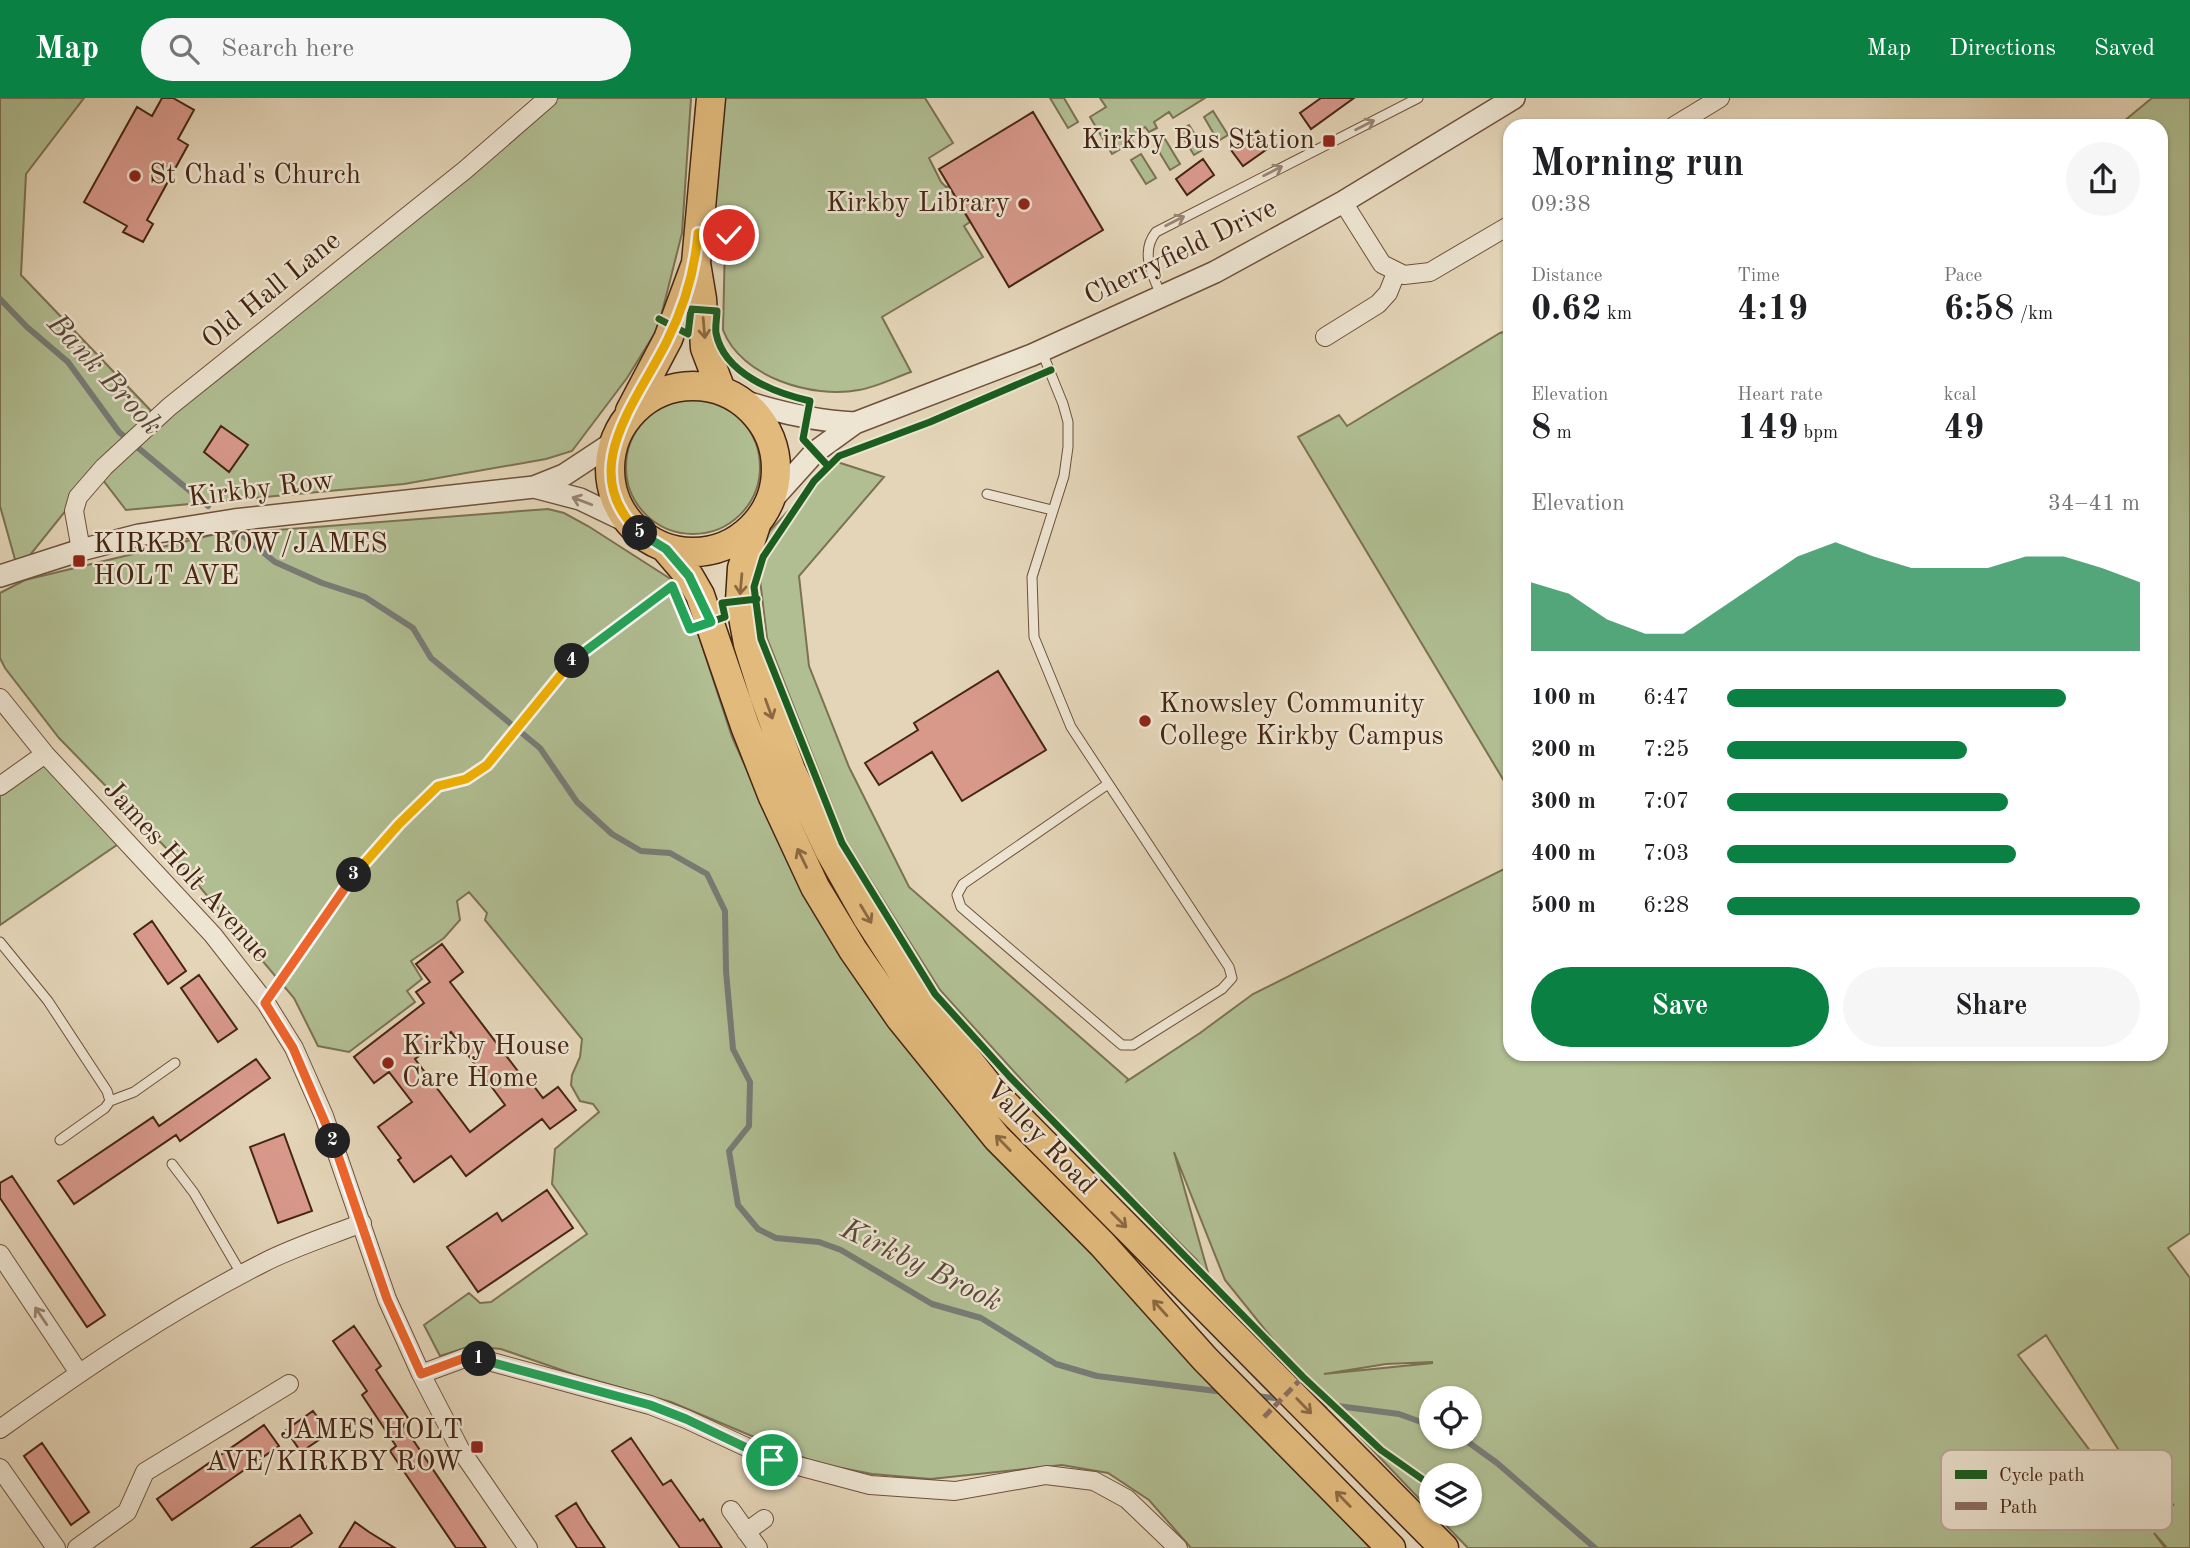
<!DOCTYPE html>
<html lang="en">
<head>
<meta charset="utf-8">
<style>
	:root { --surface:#fff; --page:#f6f6f6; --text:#202124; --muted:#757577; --accent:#0b8043 }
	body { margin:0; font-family:"Old Standard TT",serif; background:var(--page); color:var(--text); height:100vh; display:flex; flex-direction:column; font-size:26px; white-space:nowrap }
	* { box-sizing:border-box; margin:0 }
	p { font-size:23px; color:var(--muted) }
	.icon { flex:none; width:38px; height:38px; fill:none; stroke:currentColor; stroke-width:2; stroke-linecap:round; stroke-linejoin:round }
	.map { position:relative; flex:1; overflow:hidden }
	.drawer { position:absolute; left:1503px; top:21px; width:665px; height:942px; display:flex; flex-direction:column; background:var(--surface); border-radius:21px; box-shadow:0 2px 5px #0004 }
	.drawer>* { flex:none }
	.tools { position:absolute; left:1419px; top:1288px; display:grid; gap:14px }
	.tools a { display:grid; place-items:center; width:63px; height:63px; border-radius:50%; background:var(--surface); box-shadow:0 2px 5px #0004; font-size:35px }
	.pin { position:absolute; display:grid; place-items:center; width:60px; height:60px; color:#fff; margin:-30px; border:4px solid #fff; border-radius:50%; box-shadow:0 2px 7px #0007 }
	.km { position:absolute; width:35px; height:35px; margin:-18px; border-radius:50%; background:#222; color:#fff; font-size:19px; line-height:35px; text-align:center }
	.round { display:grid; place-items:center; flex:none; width:74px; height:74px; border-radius:37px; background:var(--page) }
	.headline { display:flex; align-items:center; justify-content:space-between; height:119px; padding:0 28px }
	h1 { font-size:38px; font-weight:600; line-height:52px }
	.stats { display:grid; grid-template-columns:repeat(3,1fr); gap:10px; height:119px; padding:7px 28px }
	.stats div { display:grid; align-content:center }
	.stats b { font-size:35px; font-weight:600 }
	.stats small { font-size:19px; font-weight:400 }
	.stats p { font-size:19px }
	.chart { height:196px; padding:14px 28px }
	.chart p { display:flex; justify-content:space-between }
	.chart svg { width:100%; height:126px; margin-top:7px; fill:var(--accent); opacity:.7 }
	.cta { display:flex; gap:14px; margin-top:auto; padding:14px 28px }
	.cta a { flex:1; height:80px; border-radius:42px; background:var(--accent); color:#fff; font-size:28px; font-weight:600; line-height:80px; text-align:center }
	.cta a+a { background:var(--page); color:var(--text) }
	ul { padding:0 28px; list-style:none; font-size:23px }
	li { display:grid; grid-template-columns:112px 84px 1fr; align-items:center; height:52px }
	li i { height:18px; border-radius:9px; background:var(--accent) }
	header { display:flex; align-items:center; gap:42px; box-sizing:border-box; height:98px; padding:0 35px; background:var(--accent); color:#fff }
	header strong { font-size:33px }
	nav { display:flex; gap:38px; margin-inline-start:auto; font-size:24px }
	.search { width:490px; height:63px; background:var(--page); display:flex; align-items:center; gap:18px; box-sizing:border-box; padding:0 24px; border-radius:38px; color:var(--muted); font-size:26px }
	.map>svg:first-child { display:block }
	.green { fill:#b0be92; stroke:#7b7252; stroke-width:2; fill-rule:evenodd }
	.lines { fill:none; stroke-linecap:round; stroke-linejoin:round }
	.stream { stroke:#787c77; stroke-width:6 }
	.building { fill:#d8998b; stroke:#462513; stroke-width:2; fill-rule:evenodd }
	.service-casing { stroke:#6e513c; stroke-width:11 }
	.minor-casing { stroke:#6e513c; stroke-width:20 }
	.tertiary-casing { stroke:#6e513c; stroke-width:24 }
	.primary-casing { stroke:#462513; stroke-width:31 }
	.service { stroke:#ede4d1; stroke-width:9 }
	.minor { stroke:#ede4d1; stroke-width:18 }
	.tertiary { stroke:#ede4d1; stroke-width:21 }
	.primary { stroke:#e2ba7c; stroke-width:28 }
	.quiet { stroke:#8d6e63; stroke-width:5; stroke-dasharray:10 5; stroke-linecap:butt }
	.cycleway-casing { stroke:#ede4d1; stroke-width:11 }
	.cycleway { stroke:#1b5e20; stroke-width:7 }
	.oneway { stroke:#9a8472 }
	.oneway2 { stroke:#8c6842 }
	.split-1-casing { stroke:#fff; stroke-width:14 }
	.split-2-casing { stroke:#fff; stroke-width:14 }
	.split-3-casing { stroke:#fff; stroke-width:14 }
	.split-4-casing { stroke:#fff; stroke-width:14 }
	.split-5-casing { stroke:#fff; stroke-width:14 }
	.split-6-casing { stroke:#fff; stroke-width:14 }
	.split-1 { stroke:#22a559; stroke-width:9 }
	.split-2 { stroke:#f0652b; stroke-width:9 }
	.split-3 { stroke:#f0652b; stroke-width:9 }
	.split-4 { stroke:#f5b400; stroke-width:9 }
	.split-5 { stroke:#22a559; stroke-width:9 }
	.split-6 { stroke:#f5b400; stroke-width:9 }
	.poi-dot { fill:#8f2418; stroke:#ede4d1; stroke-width:2.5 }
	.labels { text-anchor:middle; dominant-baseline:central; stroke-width:5; stroke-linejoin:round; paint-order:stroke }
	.poi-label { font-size:28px; fill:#462513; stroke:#ede4d1; text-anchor:start }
	.street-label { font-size:28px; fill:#462513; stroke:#ede4d1 }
	.water-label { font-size:30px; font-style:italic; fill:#5b493c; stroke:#ede4d1 }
	.key { fill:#ede4d1; stroke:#bbab98; stroke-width:2 }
	.key-label { font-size:19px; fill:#462513 }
</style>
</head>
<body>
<header>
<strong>Map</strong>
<div class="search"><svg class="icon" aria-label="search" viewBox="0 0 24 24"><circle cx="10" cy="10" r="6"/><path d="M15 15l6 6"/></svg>Search here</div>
<nav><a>Map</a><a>Directions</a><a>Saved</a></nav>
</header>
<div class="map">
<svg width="2190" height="1450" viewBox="0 0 2190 1450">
	<rect width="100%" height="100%" fill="#e4d5b8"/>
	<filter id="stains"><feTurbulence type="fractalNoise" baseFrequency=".00286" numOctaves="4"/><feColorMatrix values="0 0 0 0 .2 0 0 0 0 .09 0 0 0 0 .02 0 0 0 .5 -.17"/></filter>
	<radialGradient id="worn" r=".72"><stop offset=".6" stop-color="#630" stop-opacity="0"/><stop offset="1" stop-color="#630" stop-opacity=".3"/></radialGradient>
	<path class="green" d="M0,0h84l-58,76 -5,101 136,142 -70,67 -69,86 -18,-64z
		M556,0h135l-9,135 -24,95 -31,50 -55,73 -26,8 -142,25 -278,26 -23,-30 70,-68z
		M724,0h201l28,45 -24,15 12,24 5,5 3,-1 21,36 -6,4 19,31 -101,60 29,55c-17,6 -35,15 -52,18 -47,9 -118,-13 -136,-60l2,-88h3l1,-12 -8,-2 -7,-8z
		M1050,0h14l14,24 -10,6z
		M1100,0h105l-32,20 -4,-6 -15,10 3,6 -8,4 -4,-5 -15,10 3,5 -21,12 -22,-37 16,-10z
		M2152,0h38v1135l-22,15 22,30v270h-23l-13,-15 11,15h-697l-33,-34h35v-39h-38l-1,36 -128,-134 -78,-97 -51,-128 37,131 -14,-23 -120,-119 -137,-151 -94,-149 -79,-203 -11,-92 78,-85 50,16 -85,99 10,90 40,101 60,120 219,192 -1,2 73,-48 53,-39 257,-128v188h651v-928h-43zM2046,1237l91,144 37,26 -52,-12 -104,-138zM1432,1264v1l-108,11 62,-10zM1432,1300h38v39h-38z
		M1213,13l15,24 -10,6 -14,-24z
		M1189,27l15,24 -10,6 -15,-24z
		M1165,41l15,25 -10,6 -15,-25z
		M1141,56l15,24 -10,6 -15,-24z
		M1510,232v461l-212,-354 41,-22 8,11 153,-93z
		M626 369a67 67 0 1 1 134 0a67 67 0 1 1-134 0Z
		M548,411l16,4 24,13 81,52 19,25 44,134 45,99 54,102 466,531 73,79h-179l-42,-48 -41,-27 -46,-8 -131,14 -59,-5 -56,-11 -145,-61 -95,-27 -75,-26 -30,-3 -31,10 -16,-31 45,-32 11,10 11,-1 96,-68 -35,-50 3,-35 44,-37 -6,-8 -13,-3 -9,-16 1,-10 8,-18 2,-18 -97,-119 2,-7 -18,-21 -12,9 3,19 -16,18 -33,23 11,18 -15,12 8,11 -66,50 -31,-6 -24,-48 -123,-145 -112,-115 -54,-70 -5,-10v-65l25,-13 187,-45z
		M45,656l79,86 -124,85v-139z"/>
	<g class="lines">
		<path class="stream" d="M0,201l27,28 41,35 51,70 89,74
			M243,438l32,26 47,21 43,14 48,31 18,30 109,90 37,54 35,32 29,17 29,2 37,21 18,37 1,60 7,78 17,33 -1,44 -20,25 9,54 20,24 18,9 43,4 22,8 91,54 49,14 75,46 41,12 127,16
			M1256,1298l27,3
			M1315,1305l84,11 33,12
			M1461,1339l36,26 98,85"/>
	</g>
	<path class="building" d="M162,0h11l21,12 -16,29 10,6 -41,75 6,4 -10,18 -20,-10 4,-6 -43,-24 53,-95 15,9z
		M1321,0h33l-43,31 -11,-16z
		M1033,14l70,118 -94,57 -70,-118z
		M1258,33l12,16 -27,19 -12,-16z
		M1203,61l11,16 -27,20 -11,-16z
		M221,328l27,19 -19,27 -25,-20z
		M998,573l48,79 -84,51 -30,-49 -53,33 -14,-22 53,-33 -4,-7z
		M152,823l34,50 -18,13 -34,-50z
		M442,846l21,28 -13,10 80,105 3,-2 10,13 15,-11 18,23 -26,19 -8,-10 -76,57 -15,-20 -37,26 -16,-22 3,-2 -23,-31 34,-25 -23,-30 -15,11 -20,-26 70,-54 -8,-11 14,-10 -14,-18zM451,934l54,73 -35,27 -55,-73z
		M199,877l38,54 -19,13 -37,-54z
		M256,961l14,19 -90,63 -4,-6 -102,69 -16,-23 95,-64 6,9z
		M284,1036l28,77 -34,12 -28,-76z
		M12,1078l93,139 -18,12 -87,-129v-15z
		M547,1092l26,38 -95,64 -31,-45 50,-34 5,8z
		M354,1228l27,40 -5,4 34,51 -7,4 83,123h-30l-66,-97 6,-5 -34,-51 5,-4 -34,-50z
		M313,1313l16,22 -28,19 -15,-22z
		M264,1327l15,21 -107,74 -15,-21z
		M631,1340l32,47 8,-5 29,41 3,-2 19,29h-42l-68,-97z
		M42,1345l47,69 -18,13 -47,-69z
		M576,1405l11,18 18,27h-28l-21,-32z
		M300,1417l12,18 -22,15h-39z
		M355,1424l14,10 26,16h-56z"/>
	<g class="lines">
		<defs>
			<path id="service" d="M703,135l26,2
				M1161,197c-9,-21 -21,-43 -5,-63l262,-134
				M1042,254l21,52 5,18v25l-4,29 -32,101 2,60 37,90 158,240 3,11 -10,11 -89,56h-11l-6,-5 -155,-133 -4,-12 6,-11 145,-100
				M987,396l65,16
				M0,844l48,59 59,90 3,10 -5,7 -45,32
				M110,1003l24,-9 41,-29
				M172,1066l22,29 48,82"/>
			<path id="minor" d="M1674,28l46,-28
				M1343,104l39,62 22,11 26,-3 80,-47
				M1325,239l53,-33 10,-11 8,-20
				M81,452l-7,-39 4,-14 26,-30 65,-60 296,-237 83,-72
				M0,600l45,56 168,181 53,68 28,45 30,68 63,183 34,75 39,75 68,99
				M0,688l45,-32
				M0,1156l79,119
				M421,1276l49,-18 180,49 36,14 86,40 98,26 85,6 91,-16 48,6 33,18 51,49
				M0,1331c84,-60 170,-119 263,-166 31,-16 66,-27 99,-40
				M0,1370l56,80
				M731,1412l27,38
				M746,1434l18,-13
				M77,1450l50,-36 18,-40 144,-88"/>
			<path id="tertiary" d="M740,302c37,12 75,21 115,23
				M534,389l46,12 48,23
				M770,404l45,-50 40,-29 177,-68 183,-83 128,-70 171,-104
				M0,478l81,-26 58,-15 95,-15 300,-33 30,-12 50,-33"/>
			<path id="primary" d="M711,0l-15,165 6,36 3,49 16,42
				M610 371a83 83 0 1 1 166 0a83 83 0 1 1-166 0Z
				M630,313l38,-72 27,-73
				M756,427l-14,43 -2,33 8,43 16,51 27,75 38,80 39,69 51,79 76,96 449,454
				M666,451l23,27 11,19 45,131 28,71 42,90 38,63 47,68 97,120 105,106 103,115 186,189"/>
		</defs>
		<use href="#service" class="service-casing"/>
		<use href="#minor" class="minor-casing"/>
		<use href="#tertiary" class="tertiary-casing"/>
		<use href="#primary" class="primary-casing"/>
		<use href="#service" class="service"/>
		<use href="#minor" class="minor"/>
		<use href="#tertiary" class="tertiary"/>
		<use href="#primary" class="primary"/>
		<path class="quiet" d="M1264,1319l39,-40"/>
		<defs>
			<path id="cycleway" d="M659,221l29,15 3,-25 26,2c0,7 -2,15 -1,22 8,41 59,60 94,68l-7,38 25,27
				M1051,272l-121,52 -91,34 -25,25 -51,76 -9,30 7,52 81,204 93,151 74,82 294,301 78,73 51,36
				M266,905l92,-134 41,-45 39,-38 27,-7 22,-14 88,-108 97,-71 18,43 35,-12 -3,-14 35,-4"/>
		</defs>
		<use href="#cycleway" class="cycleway-casing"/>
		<use href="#cycleway" class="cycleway"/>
	</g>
	<defs><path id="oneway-shaft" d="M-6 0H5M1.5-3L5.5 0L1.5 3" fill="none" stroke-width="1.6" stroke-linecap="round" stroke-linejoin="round" transform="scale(1.75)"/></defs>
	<g class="oneway">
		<use href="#oneway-shaft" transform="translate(1365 27) rotate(-27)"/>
		<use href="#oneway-shaft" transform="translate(1273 73) rotate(-27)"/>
		<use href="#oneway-shaft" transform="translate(1175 123) rotate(-27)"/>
		<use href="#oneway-shaft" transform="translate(582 403) rotate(-159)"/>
		<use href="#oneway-shaft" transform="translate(41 1218) rotate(-124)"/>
	</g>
	<g class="oneway2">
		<use href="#oneway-shaft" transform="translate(704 230) rotate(85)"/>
		<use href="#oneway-shaft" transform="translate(741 486) rotate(95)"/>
		<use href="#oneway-shaft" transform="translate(769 611) rotate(70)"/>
		<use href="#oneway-shaft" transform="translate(802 760) rotate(-116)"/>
		<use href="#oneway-shaft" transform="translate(866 816) rotate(59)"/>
		<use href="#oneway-shaft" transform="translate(1003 1045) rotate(-134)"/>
		<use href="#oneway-shaft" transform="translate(1119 1122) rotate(45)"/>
		<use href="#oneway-shaft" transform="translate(1160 1210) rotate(-132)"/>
		<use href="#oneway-shaft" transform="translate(1304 1308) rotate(46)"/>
		<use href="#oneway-shaft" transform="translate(1343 1401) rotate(-134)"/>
	</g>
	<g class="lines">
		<defs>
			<path id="split-1" d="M479,1261l171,46 36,14 86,41"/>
			<path id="split-2" d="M333,1043l54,158 34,75 49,-18 9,3"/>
			<path id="split-3" d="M333,1043l-40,-93 -28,-45 89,-128"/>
			<path id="split-4" d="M354,777l45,-51 39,-38 28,-7 21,-14 85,-104"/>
			<path id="split-5" d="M572,563l100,-75 18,43 21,-7 -22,-46 -23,-27 -26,-16"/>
			<path id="split-6" d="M640,435c-66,-61 -3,-131 27,-192 17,-34 28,-71 31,-108l31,2"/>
		</defs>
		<use href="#split-1" class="split-1-casing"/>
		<use href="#split-2" class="split-2-casing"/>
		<use href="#split-3" class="split-3-casing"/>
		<use href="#split-4" class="split-4-casing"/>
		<use href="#split-5" class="split-5-casing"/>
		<use href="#split-6" class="split-6-casing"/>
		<use href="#split-1" class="split-1"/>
		<use href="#split-2" class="split-2"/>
		<use href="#split-3" class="split-3"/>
		<use href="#split-4" class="split-4"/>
		<use href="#split-5" class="split-5"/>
		<use href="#split-6" class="split-6"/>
	</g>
	<g class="poi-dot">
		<rect x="1322" y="36" width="14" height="14" rx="3.5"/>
		<circle cx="135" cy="78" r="7"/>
		<circle cx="1024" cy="106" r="7"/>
		<rect x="72" y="456" width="14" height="14" rx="3.5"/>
		<circle cx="1145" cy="623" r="7"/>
		<circle cx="388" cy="965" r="7"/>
		<rect x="470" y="1342" width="14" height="14" rx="3.5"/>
	</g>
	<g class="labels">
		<g class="poi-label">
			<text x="1315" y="43" text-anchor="end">Kirkby Bus Station</text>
			<text x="149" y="78">St Chad's Church</text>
			<text x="1010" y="106" text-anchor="end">Kirkby Library</text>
			<text x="93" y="447">KIRKBY ROW/JAMES<tspan x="93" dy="32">HOLT AVE</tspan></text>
			<text x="1159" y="607">Knowsley Community<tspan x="1159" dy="32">College Kirkby Campus</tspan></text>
			<text x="402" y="949">Kirkby House<tspan x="402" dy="32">Care Home</tspan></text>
			<text x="463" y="1333" text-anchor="end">JAMES HOLT<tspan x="463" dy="32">AVE/KIRKBY ROW</tspan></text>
		</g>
		<g class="street-label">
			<text transform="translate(1181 155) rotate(-26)">Cherryfield Drive</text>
			<text transform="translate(272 193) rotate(-39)">Old Hall Lane</text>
			<text transform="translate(261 392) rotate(-7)">Kirkby Row</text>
			<text transform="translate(186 774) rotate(48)">James Holt Avenue</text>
			<text transform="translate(1040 1040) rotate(46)">Valley Road</text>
		</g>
		<g class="water-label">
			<text transform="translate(104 277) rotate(47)">Bank Brook</text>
			<text transform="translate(921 1168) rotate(26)">Kirkby Brook</text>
		</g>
	</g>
	<rect x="1941" y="1352" width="231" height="80" rx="10" class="key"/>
	<rect x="1955" y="1372" width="32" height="9" fill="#1b5e20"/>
	<rect x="1955" y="1404" width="32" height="8" fill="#8d6e63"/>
	<g class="key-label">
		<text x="1999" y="1383">Cycle path</text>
		<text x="1999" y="1415">Path</text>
	</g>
	<rect width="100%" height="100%" filter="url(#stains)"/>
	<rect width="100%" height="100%" fill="url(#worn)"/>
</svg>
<div class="tools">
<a><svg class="icon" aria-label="locate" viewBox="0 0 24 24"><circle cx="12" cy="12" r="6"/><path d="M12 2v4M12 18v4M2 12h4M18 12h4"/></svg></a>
<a><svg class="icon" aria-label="layers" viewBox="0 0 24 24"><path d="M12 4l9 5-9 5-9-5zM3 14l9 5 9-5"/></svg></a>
</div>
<div class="pin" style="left:772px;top:1362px;background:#1e9e55"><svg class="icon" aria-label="arrive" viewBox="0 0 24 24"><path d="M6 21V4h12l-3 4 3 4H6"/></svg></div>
<div class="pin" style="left:729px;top:137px;background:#d93025"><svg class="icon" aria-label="check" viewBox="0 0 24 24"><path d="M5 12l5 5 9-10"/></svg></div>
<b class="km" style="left:479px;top:1261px">1</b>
<b class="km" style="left:333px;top:1043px">2</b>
<b class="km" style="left:354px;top:777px">3</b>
<b class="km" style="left:572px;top:563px">4</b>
<b class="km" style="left:640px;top:435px">5</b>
<section class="drawer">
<div class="headline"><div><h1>Morning run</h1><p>09:38</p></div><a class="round"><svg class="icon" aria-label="share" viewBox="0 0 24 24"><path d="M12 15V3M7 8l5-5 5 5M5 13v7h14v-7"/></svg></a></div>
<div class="stats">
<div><p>Distance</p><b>0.62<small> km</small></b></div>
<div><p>Time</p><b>4:19</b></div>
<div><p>Pace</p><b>6:58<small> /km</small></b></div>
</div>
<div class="stats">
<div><p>Elevation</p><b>8<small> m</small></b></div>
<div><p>Heart rate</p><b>149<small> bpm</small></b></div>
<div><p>kcal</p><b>49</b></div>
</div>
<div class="chart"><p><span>Elevation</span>34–41 m</p>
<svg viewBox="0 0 160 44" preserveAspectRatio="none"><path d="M0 44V20L10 24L20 33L30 38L40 38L50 29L60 20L70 11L80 6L90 11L100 15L110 15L120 15L130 11L140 11L150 15L160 20V44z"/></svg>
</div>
<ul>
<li><b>100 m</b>6:47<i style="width:82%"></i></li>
<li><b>200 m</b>7:25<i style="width:58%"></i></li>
<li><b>300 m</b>7:07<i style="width:68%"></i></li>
<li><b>400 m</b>7:03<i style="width:70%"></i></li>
<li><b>500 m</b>6:28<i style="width:100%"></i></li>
</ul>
<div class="cta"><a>Save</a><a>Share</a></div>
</section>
</div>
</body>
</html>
